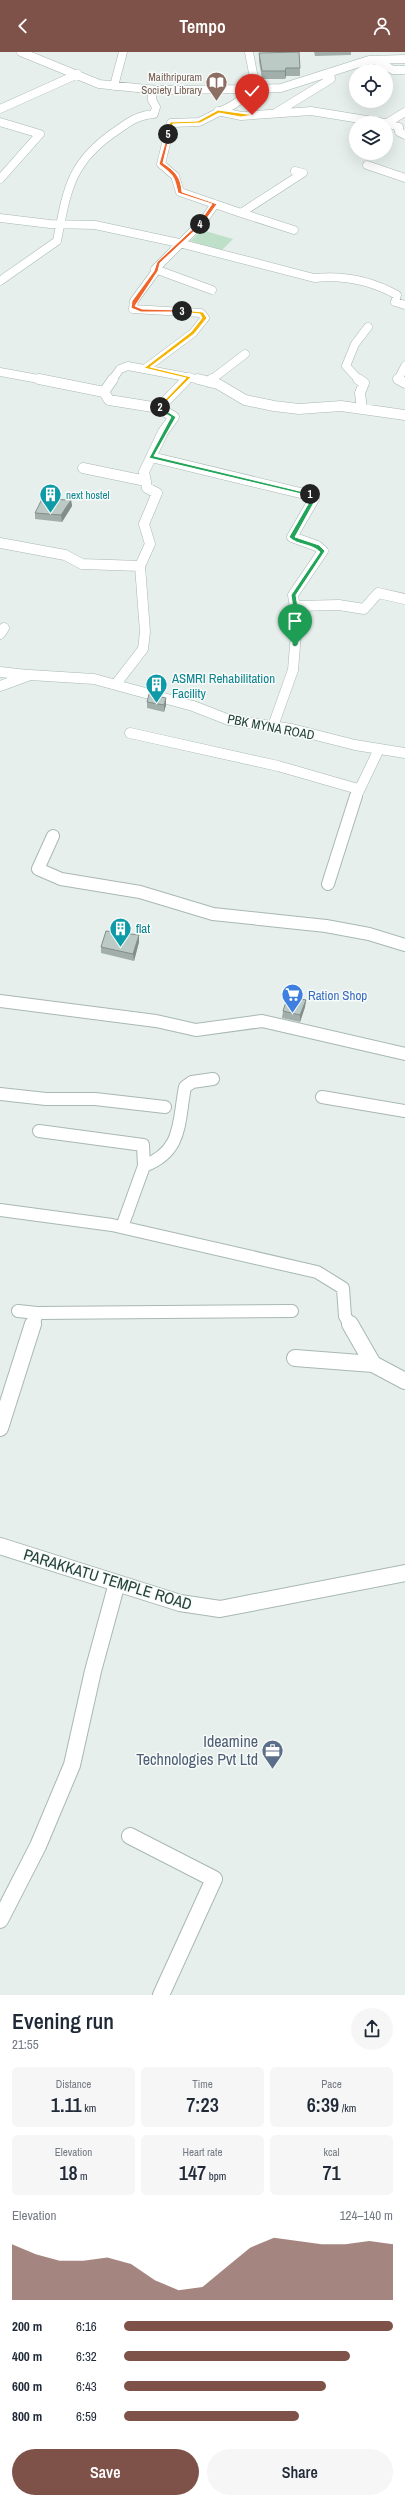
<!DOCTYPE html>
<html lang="en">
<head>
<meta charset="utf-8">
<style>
	:root { --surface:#fff; --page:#f6f6f7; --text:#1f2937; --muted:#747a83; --accent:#7f5249 }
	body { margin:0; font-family:"Archivo Narrow",sans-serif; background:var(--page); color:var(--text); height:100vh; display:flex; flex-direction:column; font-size:15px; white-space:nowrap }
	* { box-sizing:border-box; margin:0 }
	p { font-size:13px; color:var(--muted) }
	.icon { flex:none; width:22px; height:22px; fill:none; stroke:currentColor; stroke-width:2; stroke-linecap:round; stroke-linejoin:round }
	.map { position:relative; height:1943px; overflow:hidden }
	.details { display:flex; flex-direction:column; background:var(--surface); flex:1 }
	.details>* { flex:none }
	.controls { position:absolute; left:349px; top:12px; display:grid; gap:8px }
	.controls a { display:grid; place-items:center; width:44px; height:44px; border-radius:50%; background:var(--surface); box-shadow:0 4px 16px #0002; font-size:20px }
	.pin { position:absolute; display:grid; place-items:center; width:34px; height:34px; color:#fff; margin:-41px -17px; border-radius:50% 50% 50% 0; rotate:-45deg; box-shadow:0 0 4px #0007 }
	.pin .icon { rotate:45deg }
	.km { position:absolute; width:20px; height:20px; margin:-10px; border-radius:50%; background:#222; color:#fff; font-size:11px; line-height:20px; text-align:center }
	.round { display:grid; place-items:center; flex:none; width:42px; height:42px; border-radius:21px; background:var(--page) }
	.summary { display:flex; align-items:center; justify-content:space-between; height:68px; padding:0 12px }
	h1 { font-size:22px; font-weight:600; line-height:30px }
	.metrics { display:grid; grid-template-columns:repeat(3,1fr); gap:6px; height:68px; padding:4px 12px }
	.metrics div { display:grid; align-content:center; border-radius:6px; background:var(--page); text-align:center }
	.metrics b { font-size:20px; font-weight:600 }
	.metrics small { font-size:11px; font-weight:400 }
	.metrics p { font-size:11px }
	.chart { height:112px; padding:8px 12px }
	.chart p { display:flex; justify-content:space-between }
	.chart svg { width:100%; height:72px; margin-top:4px; fill:var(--accent); opacity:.7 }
	.action { display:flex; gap:8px; margin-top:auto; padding:8px 12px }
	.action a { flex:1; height:46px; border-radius:24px; background:var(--accent); color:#fff; font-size:16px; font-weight:600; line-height:46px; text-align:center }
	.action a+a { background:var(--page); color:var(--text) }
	ul { padding:0 12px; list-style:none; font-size:13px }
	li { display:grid; grid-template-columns:64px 48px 1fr; align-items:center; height:30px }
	li i { height:10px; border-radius:5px; background:var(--accent) }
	header { display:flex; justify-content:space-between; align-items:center; height:52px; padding:0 12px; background:var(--accent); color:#fff; font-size:18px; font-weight:600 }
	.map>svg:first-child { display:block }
	.green { fill:#bfe0c8 }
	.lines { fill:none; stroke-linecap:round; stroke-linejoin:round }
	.minor-far3-casing { stroke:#a8b8b2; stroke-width:9 }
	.minor-far2-casing { stroke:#a8b8b2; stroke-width:11 }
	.minor-far1-casing { stroke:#a8b8b2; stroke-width:14 }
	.minor-casing { stroke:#a8b8b2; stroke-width:18 }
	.minor-far3 { stroke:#fff; stroke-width:8 }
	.minor-far2 { stroke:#fff; stroke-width:10 }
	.minor-far1 { stroke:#fff; stroke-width:12 }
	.minor { stroke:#fff; stroke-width:16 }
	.wall { fill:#a1aea9 }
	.shaded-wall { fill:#838d89 }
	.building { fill:#bbcac4; stroke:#838d89 }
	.split-1 { fill:#22a559; stroke:#fff }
	.split-2 { fill:#22a559; stroke:#fff }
	.split-3 { fill:#f5b400; stroke:#fff }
	.split-4 { fill:#f0652b; stroke:#fff }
	.split-5 { fill:#f0652b; stroke:#fff }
	.split-6 { fill:#f5b400; stroke:#fff }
	.labels { text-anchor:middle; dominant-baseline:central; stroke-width:3; stroke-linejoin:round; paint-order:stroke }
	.far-education-label { font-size:11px; fill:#785e54; stroke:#f7fbf9; text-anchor:end }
	.far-culture-label { font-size:11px; fill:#0d838f; stroke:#f7fbf9; text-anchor:start }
	.culture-label { font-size:13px; fill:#0d838f; stroke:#f7fbf9; text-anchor:start }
	.street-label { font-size:13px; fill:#24423a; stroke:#f7fbf9 }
	.shop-label { font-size:13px; fill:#366cbe; stroke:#f7fbf9; text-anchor:start }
	.near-street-label { font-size:16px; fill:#24423a; stroke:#f7fbf9 }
	.near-service-label { font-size:16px; fill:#4e5e75; stroke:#f7fbf9; text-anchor:end }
</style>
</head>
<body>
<header><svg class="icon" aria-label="back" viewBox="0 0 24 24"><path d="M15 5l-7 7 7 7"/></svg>Tempo<svg class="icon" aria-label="person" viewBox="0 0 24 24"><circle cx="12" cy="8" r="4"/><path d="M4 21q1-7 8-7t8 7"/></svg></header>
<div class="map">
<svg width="405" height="1943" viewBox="0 0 405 1943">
	<rect width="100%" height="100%" fill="#e6efeb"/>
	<path class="green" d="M202,178l31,9 -11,11 -32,-9z"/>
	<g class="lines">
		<defs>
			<path id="minor-far3" d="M21,0l78,32 57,6 100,-1 -7,-37
				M375,8l18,10h12
				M114,34l9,-34
				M0,57l78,-35
				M218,59l23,5 70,-5 74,12
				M277,60l54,-33 -1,-6
				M0,70l40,12 -40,45
				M386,71l13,4v5l6,3
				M387,71l18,-11
				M367,113l38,13
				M295,119l8,2 -62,40 -61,-21 -5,-16 -14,-12 10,-41 28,-1 34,-17 23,-16 25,-1 88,-28 36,-1
				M241,161l53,17
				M0,166l50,6 45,1 84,18 135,35c29,-3 58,3 83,17l-2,7 10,3
				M0,229l57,-40c10,-51 13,-79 59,-110 13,-9 22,-16 38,-17l2,-7 -4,-7v-10
				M212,238l-57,-21 49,-49 11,-16
				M146,316l47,-35 12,-15 -4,-5 -68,-4 1,-8 22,-30
				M0,320l44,8
				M112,328l8,-11 8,-3 74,14
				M186,328l3,-3
				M211,328l34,-26
				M359,328l-13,-14 9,-22 13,-17
				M398,328l7,-14"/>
			<path id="minor-far2" d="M39,327l65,13 5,8 50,8
				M198,327l20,5 27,16 29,6 25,3 42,-3 64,9
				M358,327l6,4 -4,10 2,16
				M398,327l7,4
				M209,330l3,-3
				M104,340l9,-13
				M151,405l162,39 1,3 -22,38 25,9 6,5 -30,44 4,26 -4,49 -20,56
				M83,416l63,13
				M0,491l65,12 17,9 58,2
				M295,554l44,-1 25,4 14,-16 27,6
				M0,582l4,-6
				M0,620l27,3
				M116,632l27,-35 2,-17 -5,-66 10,-22 -6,-20 13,-31 -10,-5 -3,-16 19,-40 11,-15 -15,-9 28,-29
				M0,634l30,-11 64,4 99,27 36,14 63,9 63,16 50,8
				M130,681l148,33 80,23
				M356,745l23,-48"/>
			<path id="minor-far1" d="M53,784l-15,33 23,10 79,13 73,22 113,12 43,8 36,11
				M328,832l28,-88
				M0,949l156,20 40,9 66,-9 143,33
				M0,1042l46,5h49l70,8
				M322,1045l83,14
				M39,1079l104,14 1,21 -22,61
				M144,1114c39,-15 34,-43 41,-79l7,-5 21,-3
				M0,1158l112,15 205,47 26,16 2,28 5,9
				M18,1259l19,2 255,-2
				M33,1273l4,-12"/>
			<path id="minor" d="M350,1272l23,40 32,17
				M295,1306l78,6
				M0,1376l33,-104
				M0,1494l180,57 40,6 185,-36
				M130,1784l84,43 -53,116
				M0,1868l38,-74 34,-81 21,-94 24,-88"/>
		</defs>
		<use href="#minor-far3" class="minor-far3-casing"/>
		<use href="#minor-far2" class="minor-far2-casing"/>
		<use href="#minor-far1" class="minor-far1-casing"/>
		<use href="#minor" class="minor-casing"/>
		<use href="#minor-far3" class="minor-far3"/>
		<use href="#minor-far2" class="minor-far2"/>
		<use href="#minor-far1" class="minor-far1"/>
		<use href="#minor" class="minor"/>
	</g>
	<path class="wall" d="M314,0h37v3l-36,1z
		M259,1l41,15v8h-14l-1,3h-23l-3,-18z
		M71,448l1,6 -10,16 -27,-3v-6z
		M147,650l19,3 -2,7 -17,-4z
		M139,890l-5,19 -33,-8v-6z
		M306,948l-1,7 -5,15 -18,-4 1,-7z"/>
	<path class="shaded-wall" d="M286,16v8l-1,3v-8z
		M71,448l1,6 -10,16 -1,-7z
		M166,646v7l-2,7v-7z
		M139,883v7l-5,19 -1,-7z
		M306,948l-1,7 -5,15v-7z"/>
	<path class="building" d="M299,0l1,16h-14l-1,3h-23l-3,-18z
		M42,447l29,1 -10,15 -26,-2z
		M149,642l17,4 -2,7 -17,-3z
		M106,879l33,4 -6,19 -32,-7z
		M288,944l18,4 -6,15 -17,-4z"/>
	<path class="split-1" d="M308,441h3l5,6 -21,38 24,8 6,6 -29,44 4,26 -2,24 -3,2 -3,-2 3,-24 -4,-26 29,-43c-9,-9 -22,-6 -31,-15l22,-38z"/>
	<path class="split-2" d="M159,354h3v2l14,9 -22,39 158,38 -2,2 -161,-38 22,-41 -14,-8z"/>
	<path class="split-3" d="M182,258l21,2 4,6 -13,16 -44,33 41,10 -31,31 -1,-2 27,-28 -42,-10 47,-36 11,-14 -2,-4 -19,-2z"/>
	<path class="split-4" d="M199,171l3,1 -42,39 -2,8 -23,35 7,3 40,1 2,2h-43l-10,-4 1,-7 22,-30 3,-9z"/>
	<path class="split-5" d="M168,81l2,1 -7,29c12,8 18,14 19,29l35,12 -15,21 -4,-1 14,-20 -34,-11c-4,-18 -4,-17 -19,-29z"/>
	<path class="split-6" d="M218,58l36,5 -13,2 -22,-4 -19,10 -27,1 -4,11 -3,-1 4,-12 28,-1z"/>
	<defs>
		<symbol id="library-pin" viewBox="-11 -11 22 30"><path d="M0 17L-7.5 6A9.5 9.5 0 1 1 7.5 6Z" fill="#8d6e63" stroke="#f7fbf9"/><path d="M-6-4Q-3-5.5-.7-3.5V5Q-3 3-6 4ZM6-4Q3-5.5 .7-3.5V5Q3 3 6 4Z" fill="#fff"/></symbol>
		<symbol id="building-pin" viewBox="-11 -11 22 30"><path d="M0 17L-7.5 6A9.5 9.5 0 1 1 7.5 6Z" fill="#0f9aa8" stroke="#f7fbf9"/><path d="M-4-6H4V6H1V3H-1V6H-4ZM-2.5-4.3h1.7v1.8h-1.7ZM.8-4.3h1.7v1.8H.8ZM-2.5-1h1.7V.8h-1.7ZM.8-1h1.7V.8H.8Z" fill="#fff"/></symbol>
		<symbol id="supermarket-pin" viewBox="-11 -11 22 30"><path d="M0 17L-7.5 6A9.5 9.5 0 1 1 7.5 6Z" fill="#3f7fe0" stroke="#f7fbf9"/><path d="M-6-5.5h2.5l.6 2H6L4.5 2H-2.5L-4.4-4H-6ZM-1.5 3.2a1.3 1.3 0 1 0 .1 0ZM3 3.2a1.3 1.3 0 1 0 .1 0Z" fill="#fff"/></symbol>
		<symbol id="office-pin" viewBox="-11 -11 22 30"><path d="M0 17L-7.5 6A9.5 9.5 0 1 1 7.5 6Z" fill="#5c6f8a" stroke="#f7fbf9"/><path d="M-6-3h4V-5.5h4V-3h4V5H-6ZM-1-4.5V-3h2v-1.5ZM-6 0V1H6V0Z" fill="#fff"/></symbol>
	</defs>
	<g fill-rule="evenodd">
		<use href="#library-pin" x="204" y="18" width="25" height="34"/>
		<use href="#building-pin" x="38" y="430" width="25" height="34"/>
		<use href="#building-pin" x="144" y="620" width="25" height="34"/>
		<use href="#building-pin" x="108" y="864" width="25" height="34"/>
		<use href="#supermarket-pin" x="280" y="930" width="25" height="34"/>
		<use href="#office-pin" x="260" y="1686" width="25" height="34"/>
	</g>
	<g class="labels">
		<g class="far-education-label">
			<text x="202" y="25">Maithripuram<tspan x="202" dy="13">Society Library</tspan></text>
		</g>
		<g class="far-culture-label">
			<text x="66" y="443">next hostel</text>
		</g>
		<g class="culture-label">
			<text x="172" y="626">ASMRI Rehabilitation<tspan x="172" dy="15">Facility</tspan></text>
			<text x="136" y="876">flat</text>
		</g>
		<g class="street-label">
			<text transform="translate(271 675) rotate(11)">PBK MYNA ROAD</text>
		</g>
		<g class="shop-label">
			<text x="308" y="943">Ration Shop</text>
		</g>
		<g class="near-street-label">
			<text transform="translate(108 1527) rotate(17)">PARAKKATU TEMPLE ROAD</text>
		</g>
		<g class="near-service-label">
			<text x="258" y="1689">Ideamine<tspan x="258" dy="18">Technologies Pvt Ltd</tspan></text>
		</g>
	</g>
</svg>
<div class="controls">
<a><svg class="icon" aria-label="locate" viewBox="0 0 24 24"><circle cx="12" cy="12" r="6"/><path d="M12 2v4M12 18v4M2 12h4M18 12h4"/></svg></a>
<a><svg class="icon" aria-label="layers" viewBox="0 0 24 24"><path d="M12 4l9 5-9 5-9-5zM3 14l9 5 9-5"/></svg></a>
</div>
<div class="pin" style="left:295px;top:593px;background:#1e9e55"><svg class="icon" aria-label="arrive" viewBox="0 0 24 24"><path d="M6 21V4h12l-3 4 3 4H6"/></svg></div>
<div class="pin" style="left:252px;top:63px;background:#d93025"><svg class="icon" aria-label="check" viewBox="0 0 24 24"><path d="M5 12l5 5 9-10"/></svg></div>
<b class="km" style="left:310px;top:442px">1</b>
<b class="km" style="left:160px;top:355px">2</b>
<b class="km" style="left:182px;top:259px">3</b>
<b class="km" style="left:200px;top:172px">4</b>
<b class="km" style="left:168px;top:82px">5</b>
</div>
<section class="details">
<div class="summary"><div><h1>Evening run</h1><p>21:55</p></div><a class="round"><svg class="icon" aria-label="share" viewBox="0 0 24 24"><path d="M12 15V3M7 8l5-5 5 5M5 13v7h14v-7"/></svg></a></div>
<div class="metrics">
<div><p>Distance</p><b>1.11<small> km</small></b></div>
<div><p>Time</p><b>7:23</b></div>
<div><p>Pace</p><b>6:39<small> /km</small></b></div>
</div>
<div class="metrics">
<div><p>Elevation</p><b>18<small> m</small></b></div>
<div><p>Heart rate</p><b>147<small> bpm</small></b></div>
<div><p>kcal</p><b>71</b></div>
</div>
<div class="chart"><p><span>Elevation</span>124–140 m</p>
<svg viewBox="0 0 160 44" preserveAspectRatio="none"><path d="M0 44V10L10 16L20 20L30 20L40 18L50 22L60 32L70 38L80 36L90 24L100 12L110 6L120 8L130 10L140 10L150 8L160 10V44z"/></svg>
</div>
<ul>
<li><b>200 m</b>6:16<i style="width:100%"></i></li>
<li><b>400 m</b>6:32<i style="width:84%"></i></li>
<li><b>600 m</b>6:43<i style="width:75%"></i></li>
<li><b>800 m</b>6:59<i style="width:65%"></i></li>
</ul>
<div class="action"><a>Save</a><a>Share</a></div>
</section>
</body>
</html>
